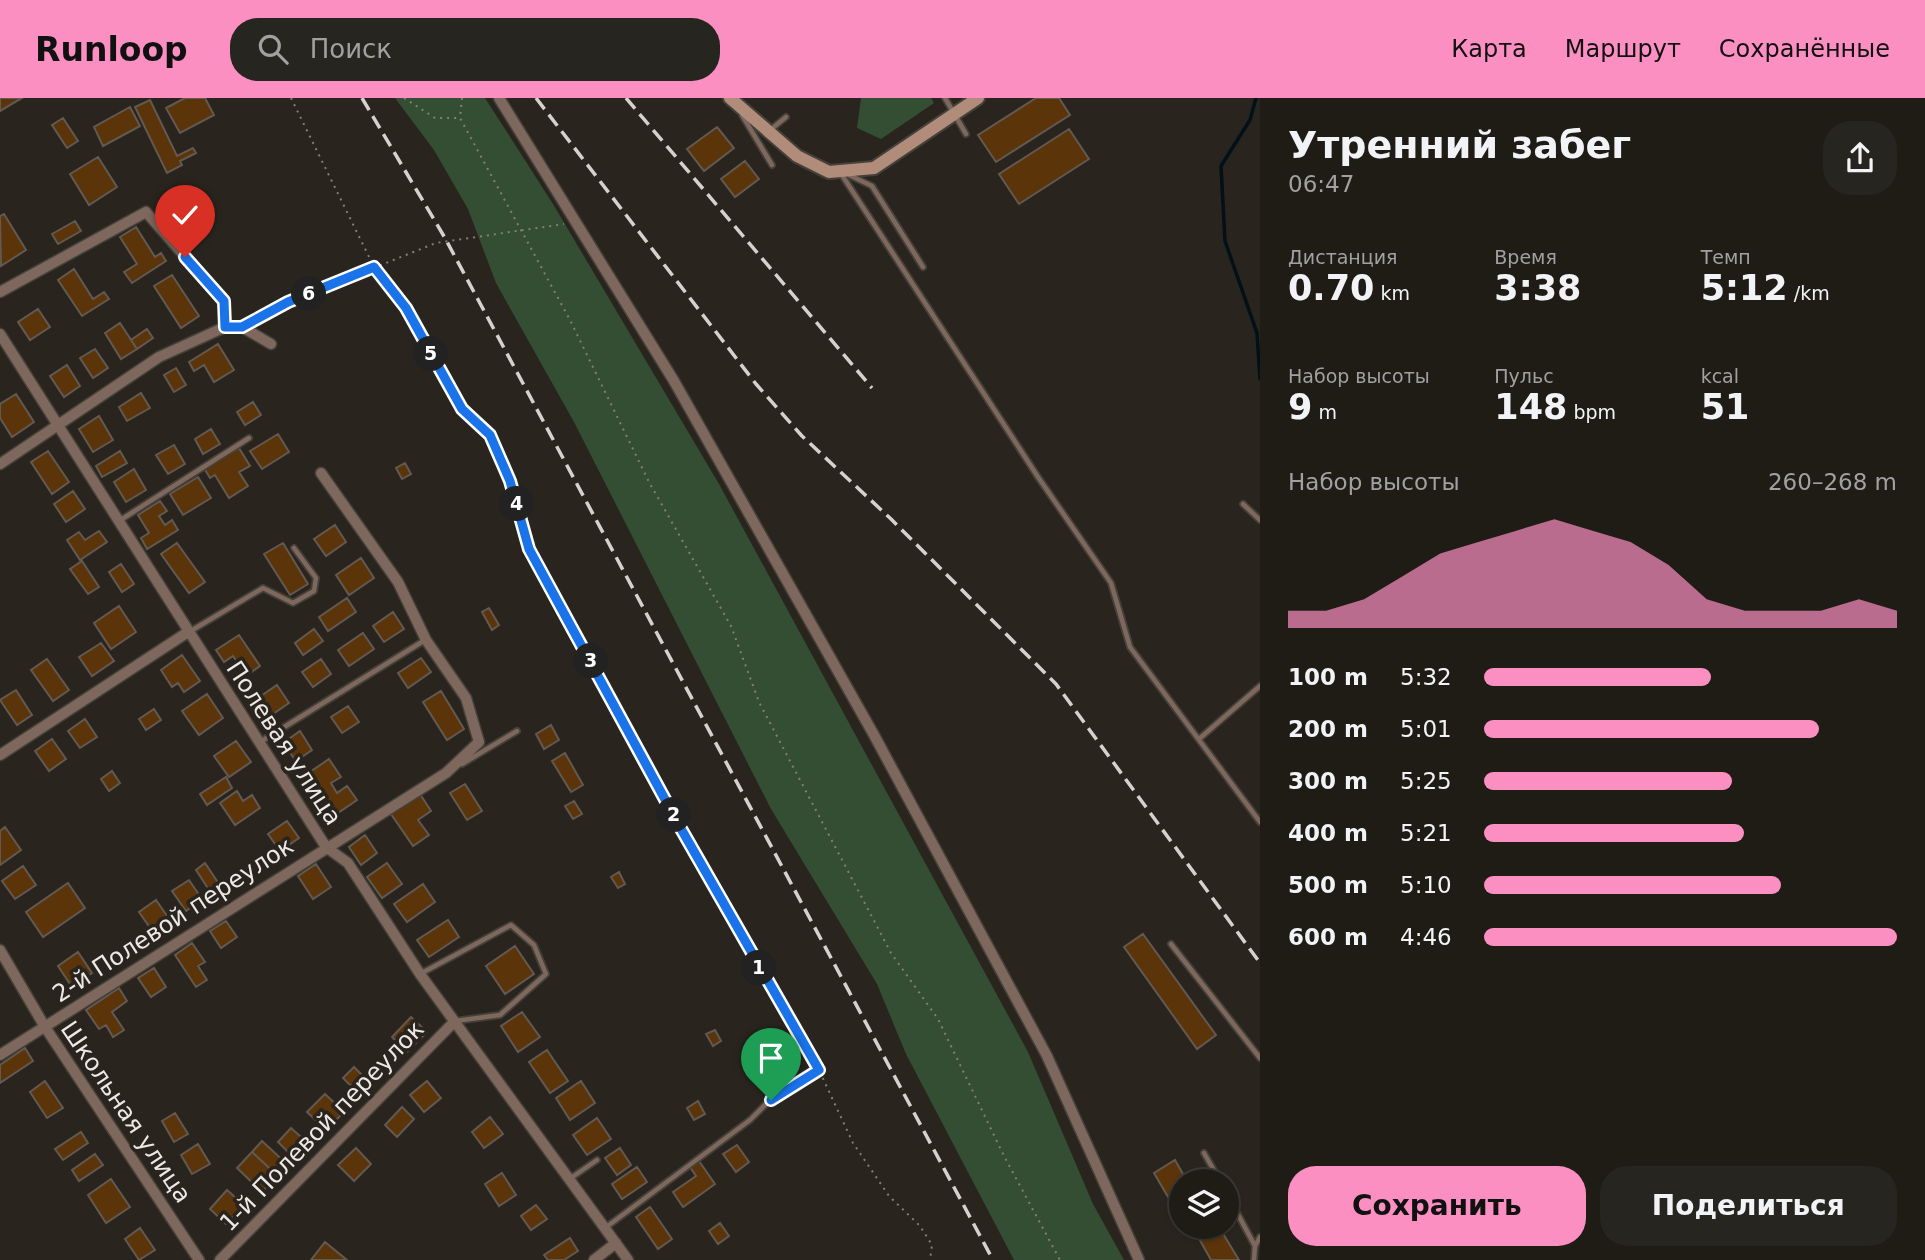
<!DOCTYPE html>
<html lang="ru">
<head>
<meta charset="utf-8">
<style>
	:root { --surface:#1f1c16; --page:#27251f; --text:#f1f3f6; --muted:#a1a1a1; --line:#3c3a35; --accent:#fc8fc1 }
	body { margin:0; font-family:"DejaVu Sans",sans-serif; background:var(--page); color:var(--text); height:100vh; display:flex; flex-direction:column; font-size:26px; white-space:nowrap }
	* { box-sizing:border-box; margin:0 }
	p { font-size:23px; color:var(--muted) }
	.icon { flex:none; width:38px; height:38px; fill:none; stroke:currentColor; stroke-width:2; stroke-linecap:round; stroke-linejoin:round }
	.map { position:relative; flex:1; overflow:hidden }
	.panel { display:flex; flex-direction:column; background:var(--surface); width:665px }
	.panel>* { flex:none }
	.controls { position:absolute; left:1169px; top:1071px; display:grid; gap:14px }
	.controls a { display:grid; place-items:center; width:70px; height:70px; border-radius:50%; background:var(--surface); box-shadow:0 2px 5px #0004,0 0 0 2px var(--line); font-size:35px }
	.pin { position:absolute; display:grid; place-items:center; width:60px; height:60px; color:#fff; margin:-72px -30px; border-radius:50% 50% 50% 0; rotate:-45deg; box-shadow:0 0 7px #0007 }
	.pin .icon { rotate:45deg }
	.km { position:absolute; width:35px; height:35px; margin:-18px; border-radius:50%; background:#222; color:#fff; font-size:19px; line-height:35px; text-align:center }
	.round { display:grid; place-items:center; flex:none; width:74px; height:74px; border-radius:28px; background:var(--page) }
	.head { display:flex; align-items:center; justify-content:space-between; height:119px; padding:0 28px }
	h1 { font-size:38px; font-weight:600; line-height:52px }
	.figures { display:grid; grid-template-columns:repeat(3,1fr); gap:10px; height:119px; padding:7px 28px }
	.figures div { display:grid; align-content:center }
	.figures b { font-size:35px; font-weight:600 }
	.figures small { font-size:19px; font-weight:400 }
	.figures p { font-size:19px }
	.chart { height:196px; padding:14px 28px }
	.chart p { display:flex; justify-content:space-between }
	.chart svg { width:100%; height:126px; margin-top:7px; fill:var(--accent); opacity:.7 }
	.primary-button { display:flex; gap:14px; margin-top:auto; padding:14px 28px }
	.primary-button a { flex:1; height:80px; border-radius:28px; background:var(--accent); color:#111; font-size:28px; font-weight:600; line-height:80px; text-align:center }
	.primary-button a+a { background:var(--page); color:var(--text) }
	ul { padding:0 28px; list-style:none; font-size:23px }
	li { display:grid; grid-template-columns:112px 84px 1fr; align-items:center; height:52px }
	li i { height:18px; border-radius:9px; background:var(--accent) }
	header { display:flex; align-items:center; gap:42px; box-sizing:border-box; height:98px; padding:0 35px; background:var(--accent); color:#111 }
	header strong { font-size:33px }
	nav { display:flex; gap:38px; margin-inline-start:auto; font-size:24px }
	.search { width:490px; height:63px; background:var(--page); display:flex; align-items:center; gap:18px; box-sizing:border-box; padding:0 24px; border-radius:28px; color:var(--muted); font-size:26px }
	main { display:flex; flex:1; min-height:0 }
	.map>svg:first-child { display:block }
	.green { fill:#334e32 }
	.lines { fill:none; stroke-linecap:round; stroke-linejoin:round }
	.stream { stroke:#011019; stroke-width:3.5 }
	.building { fill:#5b3409; stroke:#615952; stroke-width:2 }
	.lane-casing { stroke:#44413a; stroke-width:8 }
	.street-casing { stroke:#44413a; stroke-width:13 }
	.secondary-casing { stroke:#44413a; stroke-width:16 }
	.path { stroke:#837f79; stroke-width:2; stroke-dasharray:2 5; stroke-linecap:butt }
	.lane { stroke:#7e675c; stroke-width:4.5 }
	.street { stroke:#7e675c; stroke-width:10 }
	.secondary { stroke:#b18c7a; stroke-width:12 }
	.rail { stroke:#d5d1cc; stroke-width:3.5; stroke-dasharray:14 7; stroke-linecap:butt }
	.route-casing { stroke:#fff; stroke-width:14 }
	.route { stroke:#1a73e8; stroke-width:9 }
	.labels { text-anchor:middle; dominant-baseline:central; stroke-width:7; stroke-linejoin:round; paint-order:stroke }
	.street-label { font-size:24px; fill:#edeae5; stroke:#29251e }
</style>
</head>
<body>
<header>
<strong>Runloop</strong>
<div class="search"><svg class="icon" aria-label="search" viewBox="0 0 24 24"><circle cx="10" cy="10" r="6"/><path d="M15 15l6 6"/></svg>Поиск</div>
<nav><a>Карта</a><a>Маршрут</a><a>Сохранённые</a></nav>
</header>
<main>
<div class="map">
<svg width="1260" height="1162" viewBox="0 0 1260 1162">
	<rect width="100%" height="100%" fill="#29251e"/>
	<path class="green" d="M395,0h90l68,106 166,280 309,568 65,152 31,56h-110l-108,-206 -29,-70 -106,-175 -197,-387 -78,-139 -28,-74 -34,-59z
		M861,0h70l3,5 -53,36 -24,-11z"/>
	<g class="lines">
		<path class="stream" d="M1256,0l-6,22 -29,46 4,75 32,92 3,46"/>
	</g>
	<path class="building" d="M0,0h22l-22,13z
		M185,0h20l9,17 -34,18 -14,-25z
		M1036,0h23l11,17 -74,47 -18,-27z
		M150,2l27,56 16,-8 3,5 -16,8 2,4 -15,8 -32,-66z
		M130,9l10,19 -37,20 -9,-19z
		M63,20l15,23 -11,7 -15,-23z
		M717,29l17,21 -30,23 -17,-22z
		M1069,31l20,30 -70,45 -20,-30z
		M98,59l19,30 -28,18 -19,-31z
		M745,63l14,18 -24,18 -14,-18z
		M4,116l22,36 -25,16 -1,-50z
		M75,123l6,10 -23,13 -6,-10z
		M136,129l19,30 6,-4 5,8 -34,22 -8,-11 13,-8 -17,-27z
		M74,171l19,30 11,-7 5,7 -27,17 -24,-36z
		M172,177l27,41 -18,12 -27,-42z
		M38,211l12,18 -20,13 -12,-18z
		M120,225l17,26 -16,10 -16,-26z
		M147,231l6,9 -16,11 -6,-9z
		M218,246l16,26 -20,12 -10,-17 -10,6 -5,-9z
		M95,251l13,19 -15,10 -13,-20z
		M67,267l13,21 -16,11 -14,-21z
		M176,270l10,17 -12,7 -10,-17z
		M141,295l9,15 -23,13 -8,-14z
		M16,296l18,28 -22,15 -12,-19v-14z
		M253,304l8,13 -16,10 -8,-13z
		M99,318l14,24 -20,12 -14,-23z
		M211,331l9,15 -17,10 -8,-15z
		M278,336l11,18 -27,17 -12,-18z
		M174,347l11,19 -17,10 -12,-19z
		M239,350l11,18 -11,6 9,14 -19,12 -14,-23 -5,3 -6,-10z
		M48,353l21,31 -17,12 -21,-32z
		M120,353l7,12 -25,14 -6,-11z
		M405,365l6,11 -9,5 -6,-11z
		M134,371l12,21 -20,12 -12,-20z
		M198,379l13,21 -28,17 -13,-21z
		M73,393l12,18 -19,13 -12,-18z
		M160,403l7,10 -8,5 6,9 7,-5 6,10 -31,19 -6,-11 8,-5 -11,-18z
		M335,427l11,17 -20,14 -12,-17z
		M99,433l8,11 -27,18 -13,-20 12,-8 6,8z
		M177,445l28,39 -16,11 -28,-39z
		M283,445l25,41 -18,11 -26,-41z
		M361,460l13,20 -25,17 -13,-20z
		M82,463l17,26 -11,7 -18,-25z
		M121,466l13,20 -12,8 -13,-20z
		M347,500l9,14 -28,19 -9,-14z
		M119,508l17,26 -25,17 -17,-26z
		M489,510l10,17 -7,5 -10,-18z
		M393,514l11,17 -20,13 -11,-16z
		M314,531l9,12 -20,14 -8,-12z
		M363,535l11,16 -25,17 -11,-16z
		M239,537l21,31 -14,10 -13,-20 -9,6 -8,-12z
		M101,545l13,18 -22,15 -13,-19z
		M182,557l18,26 -16,11 -6,-9 -6,4 -11,-17z
		M421,560l10,14 -23,16 -10,-15z
		M47,561l22,31 -16,11 -22,-31z
		M321,561l10,15 -18,13 -11,-15z
		M277,587l12,18 -19,13 -12,-18z
		M16,592l16,25 -15,10 -17,-25z
		M441,593l23,38 -17,11 -24,-38z
		M207,596l16,24 -24,17 -17,-24z
		M348,608l11,16 -17,11 -11,-16z
		M154,611l7,11 -15,10 -7,-11z
		M85,621l12,18 -17,11 -12,-17z
		M551,627l8,15 -15,9 -8,-15z
		M300,633l12,19 -16,11 -13,-18z
		M52,641l14,20 -17,12 -14,-20z
		M236,643l15,21 -22,15 -15,-21z
		M565,655l18,32 -12,7 -19,-31z
		M329,661l12,18 -10,6 6,10 10,-7 10,14 -25,17 -28,-41z
		M112,673l8,12 -11,8 -8,-12z
		M226,679l6,11 -25,17 -7,-11z
		M465,686l17,27 -15,9 -17,-27z
		M237,693l6,10 9,-6 8,13 -25,17 -15,-22z
		M420,696l11,17 -13,9 11,15 -16,11 -22,-32z
		M574,703l8,13 -9,5 -8,-13z
		M287,723l12,17 -19,13 -12,-17z
		M5,729l16,23 -21,15v-34z
		M365,737l12,18 -16,12 -12,-18z
		M205,765l16,24 -10,6 -15,-23z
		M387,765l15,21 -20,14 -15,-21z
		M316,766l15,23 -18,12 -15,-23z
		M23,768l13,19 -21,14 -13,-18z
		M619,774l6,12 -7,4 -7,-11z
		M189,782l13,19 -16,12 -14,-20z
		M68,785l17,25 -42,29 -17,-25z
		M423,786l12,18 -28,20 -13,-18z
		M156,802l14,20 -17,12 -14,-20z
		M448,822l11,17 -30,20 -12,-17z
		M226,823l11,16 -16,11 -11,-17z
		M1143,836l73,101 -19,14 -73,-102z
		M192,845l13,19 -7,4 9,14 -11,7 -21,-32z
		M515,848l19,28 -29,20 -19,-28z
		M78,854l14,21 -20,14 -14,-21z
		M154,870l12,19 -15,10 -13,-19z
		M119,890l8,13 -15,11 12,18 -11,7 -7,-12 -7,4 -13,-19z
		M522,914l18,25 -22,15 -17,-26z
		M411,919l16,15 -20,20 -15,-15z
		M715,932l6,11 -8,5 -7,-12z
		M25,950l8,13 -33,22v-18z
		M547,952l21,31 -18,12 -21,-31z
		M354,969l17,17 -11,11 -17,-17z
		M45,983l18,27 -16,10 -17,-26z
		M427,983l14,17 -17,14 -14,-17z
		M581,983l14,22 -25,17 -14,-22z
		M325,996l19,18 -18,18 -19,-18z
		M698,1003l7,13 -11,6 -7,-12z
		M402,1009l12,12 -17,18 -12,-12z
		M175,1015l13,21 -14,8 -12,-21z
		M490,1019l13,17 -19,14 -12,-16z
		M597,1020l14,21 -24,16 -14,-20z
		M291,1030l18,16 -14,15 -17,-17z
		M81,1034l7,11 -25,17 -8,-11z
		M262,1043l27,25 -10,11 -27,-25z
		M198,1046l12,20 -18,10 -11,-19z
		M737,1047l12,17 -13,10 -13,-18z
		M356,1050l15,16 -17,17 -16,-16z
		M620,1050l11,17 -14,10 -12,-17z
		M252,1054l25,23 -15,17 -25,-24z
		M95,1056l8,11 -24,16 -7,-11z
		M1175,1062l12,21h-6v38l-27,-46z
		M699,1063l16,23 -32,23 -10,-15 23,-16 -6,-9z
		M637,1069l10,15 -25,17 -10,-15z
		M502,1075l14,22 -17,11 -14,-22z
		M111,1081l19,28 -24,16 -18,-28z
		M227,1092l17,15 -18,19 -16,-15z
		M536,1107l11,14 -16,11 -10,-14z
		M650,1109l22,32 -14,10 -22,-32z
		M720,1125l9,13 -11,8 -9,-13z
		M1210,1129h9l20,33h-28l-14,-25z
		M140,1130l15,22 -16,10 -14,-21z
		M570,1140l8,13 -14,9h-16l-4,-5z
		M325,1144l22,18h-36z"/>
	<g class="lines">
		<defs>
			<path id="lane" d="M945,0l21,36
				M742,17l30,50
				M769,33l17,-14
				M840,74l198,305 73,106 19,64 130,175
				M847,76l25,12 51,81
				M1243,406l17,16
				M119,423l130,-83
				M189,534l74,-44 30,15 21,-12 2,-13 -22,-30
				M1199,641l61,-53
				M260,644l165,-102
				M462,666l55,-33
				M1171,846l89,114
				M420,876l91,-49 23,20 12,29 -46,41 -45,6
				M1204,1055l16,28
				M568,1082l29,-20
				M1227,1096l28,52
				M605,1130l145,-108 21,-21
				M1254,1162l1,-14 5,-9"/>
			<path id="street" d="M499,0l175,283 200,354 173,321 92,204
				M0,194l146,-80 78,89 1,26
				M0,236l326,513 22,16 72,111 208,286
				M0,366l159,-107 66,-30h17l29,17
				M0,657l188,-123
				M0,852l45,77 154,233
				M0,957l446,-282 33,-31 -13,-44 -40,-58 -28,-58 -77,-109
				M220,1162l234,-238
				M594,1162l22,-17"/>
			<path id="secondary" d="M730,0l67,58 32,16 45,-4 104,-70"/>
		</defs>
		<use href="#lane" class="lane-casing"/>
		<use href="#street" class="street-casing"/>
		<use href="#secondary" class="secondary-casing"/>
		<path class="path" d="M291,0l83,169 32,41 56,101 28,26 20,46 19,68 151,278 139,243 34,73 36,53 31,30 12,19 -2,15
			M404,0l31,20h24
			M462,0l-2,20 110,202 79,162 82,144 28,76 132,251 47,66 66,137 56,104
			M252,224l36,-20 148,-59 128,-19
			M778,997l41,-25"/>
		<use href="#lane" class="lane"/>
		<use href="#street" class="street"/>
		<use href="#secondary" class="secondary"/>
		<path class="rail" d="M362,0l83,140 548,1022
			M536,0l220,286 46,52 89,83 165,165 204,279
			M626,0l246,290"/>
	</g>
	<g class="lines">
		<defs>
			<path id="route" d="M185,159l39,44 1,26h17l46,-25 86,-35 32,41 56,101 28,26 20,46 19,68 151,278 139,243 -48,30"/>
		</defs>
		<use href="#route" class="route-casing"/>
		<use href="#route" class="route"/>
	</g>
	<g class="labels">
		<g class="street-label">
			<text transform="translate(284 645) rotate(57)">Полевая улица</text>
			<text transform="translate(173 822) rotate(-33)">2-й Полевой переулок</text>
			<text transform="translate(126 1014) rotate(56)">Школьная улица</text>
			<text transform="translate(322 1028) rotate(-46)">1-й Полевой переулок</text>
		</g>
	</g>
</svg>
<div class="controls">
<a><svg class="icon" aria-label="layers" viewBox="0 0 24 24"><path d="M12 4l9 5-9 5-9-5zM3 14l9 5 9-5"/></svg></a>
</div>
<div class="pin" style="left:771px;top:1002px;background:#1e9e55"><svg class="icon" aria-label="arrive" viewBox="0 0 24 24"><path d="M6 21V4h12l-3 4 3 4H6"/></svg></div>
<div class="pin" style="left:185px;top:159px;background:#d93025"><svg class="icon" aria-label="check" viewBox="0 0 24 24"><path d="M5 12l5 5 9-10"/></svg></div>
<b class="km" style="left:759px;top:870px">1</b>
<b class="km" style="left:674px;top:717px">2</b>
<b class="km" style="left:591px;top:563px">3</b>
<b class="km" style="left:517px;top:406px">4</b>
<b class="km" style="left:431px;top:256px">5</b>
<b class="km" style="left:309px;top:196px">6</b>
</div>
<section class="panel">
<div class="head"><div><h1>Утренний забег</h1><p>06:47</p></div><a class="round"><svg class="icon" aria-label="share" viewBox="0 0 24 24"><path d="M12 15V3M7 8l5-5 5 5M5 13v7h14v-7"/></svg></a></div>
<div class="figures">
<div><p>Дистанция</p><b>0.70<small> km</small></b></div>
<div><p>Время</p><b>3:38</b></div>
<div><p>Темп</p><b>5:12<small> /km</small></b></div>
</div>
<div class="figures">
<div><p>Набор высоты</p><b>9<small> m</small></b></div>
<div><p>Пульс</p><b>148<small> bpm</small></b></div>
<div><p>kcal</p><b>51</b></div>
</div>
<div class="chart"><p><span>Набор высоты</span>260–268 m</p>
<svg viewBox="0 0 160 44" preserveAspectRatio="none"><path d="M0 44V38L10 38L20 34L30 26L40 18L50 14L60 10L70 6L80 10L90 14L100 22L110 34L120 38L130 38L140 38L150 34L160 38V44z"/></svg>
</div>
<ul>
<li><b>100 m</b>5:32<i style="width:55%"></i></li>
<li><b>200 m</b>5:01<i style="width:81%"></i></li>
<li><b>300 m</b>5:25<i style="width:60%"></i></li>
<li><b>400 m</b>5:21<i style="width:63%"></i></li>
<li><b>500 m</b>5:10<i style="width:72%"></i></li>
<li><b>600 m</b>4:46<i style="width:100%"></i></li>
</ul>
<div class="primary-button"><a>Сохранить</a><a>Поделиться</a></div>
</section>
</main>
</body>
</html>
